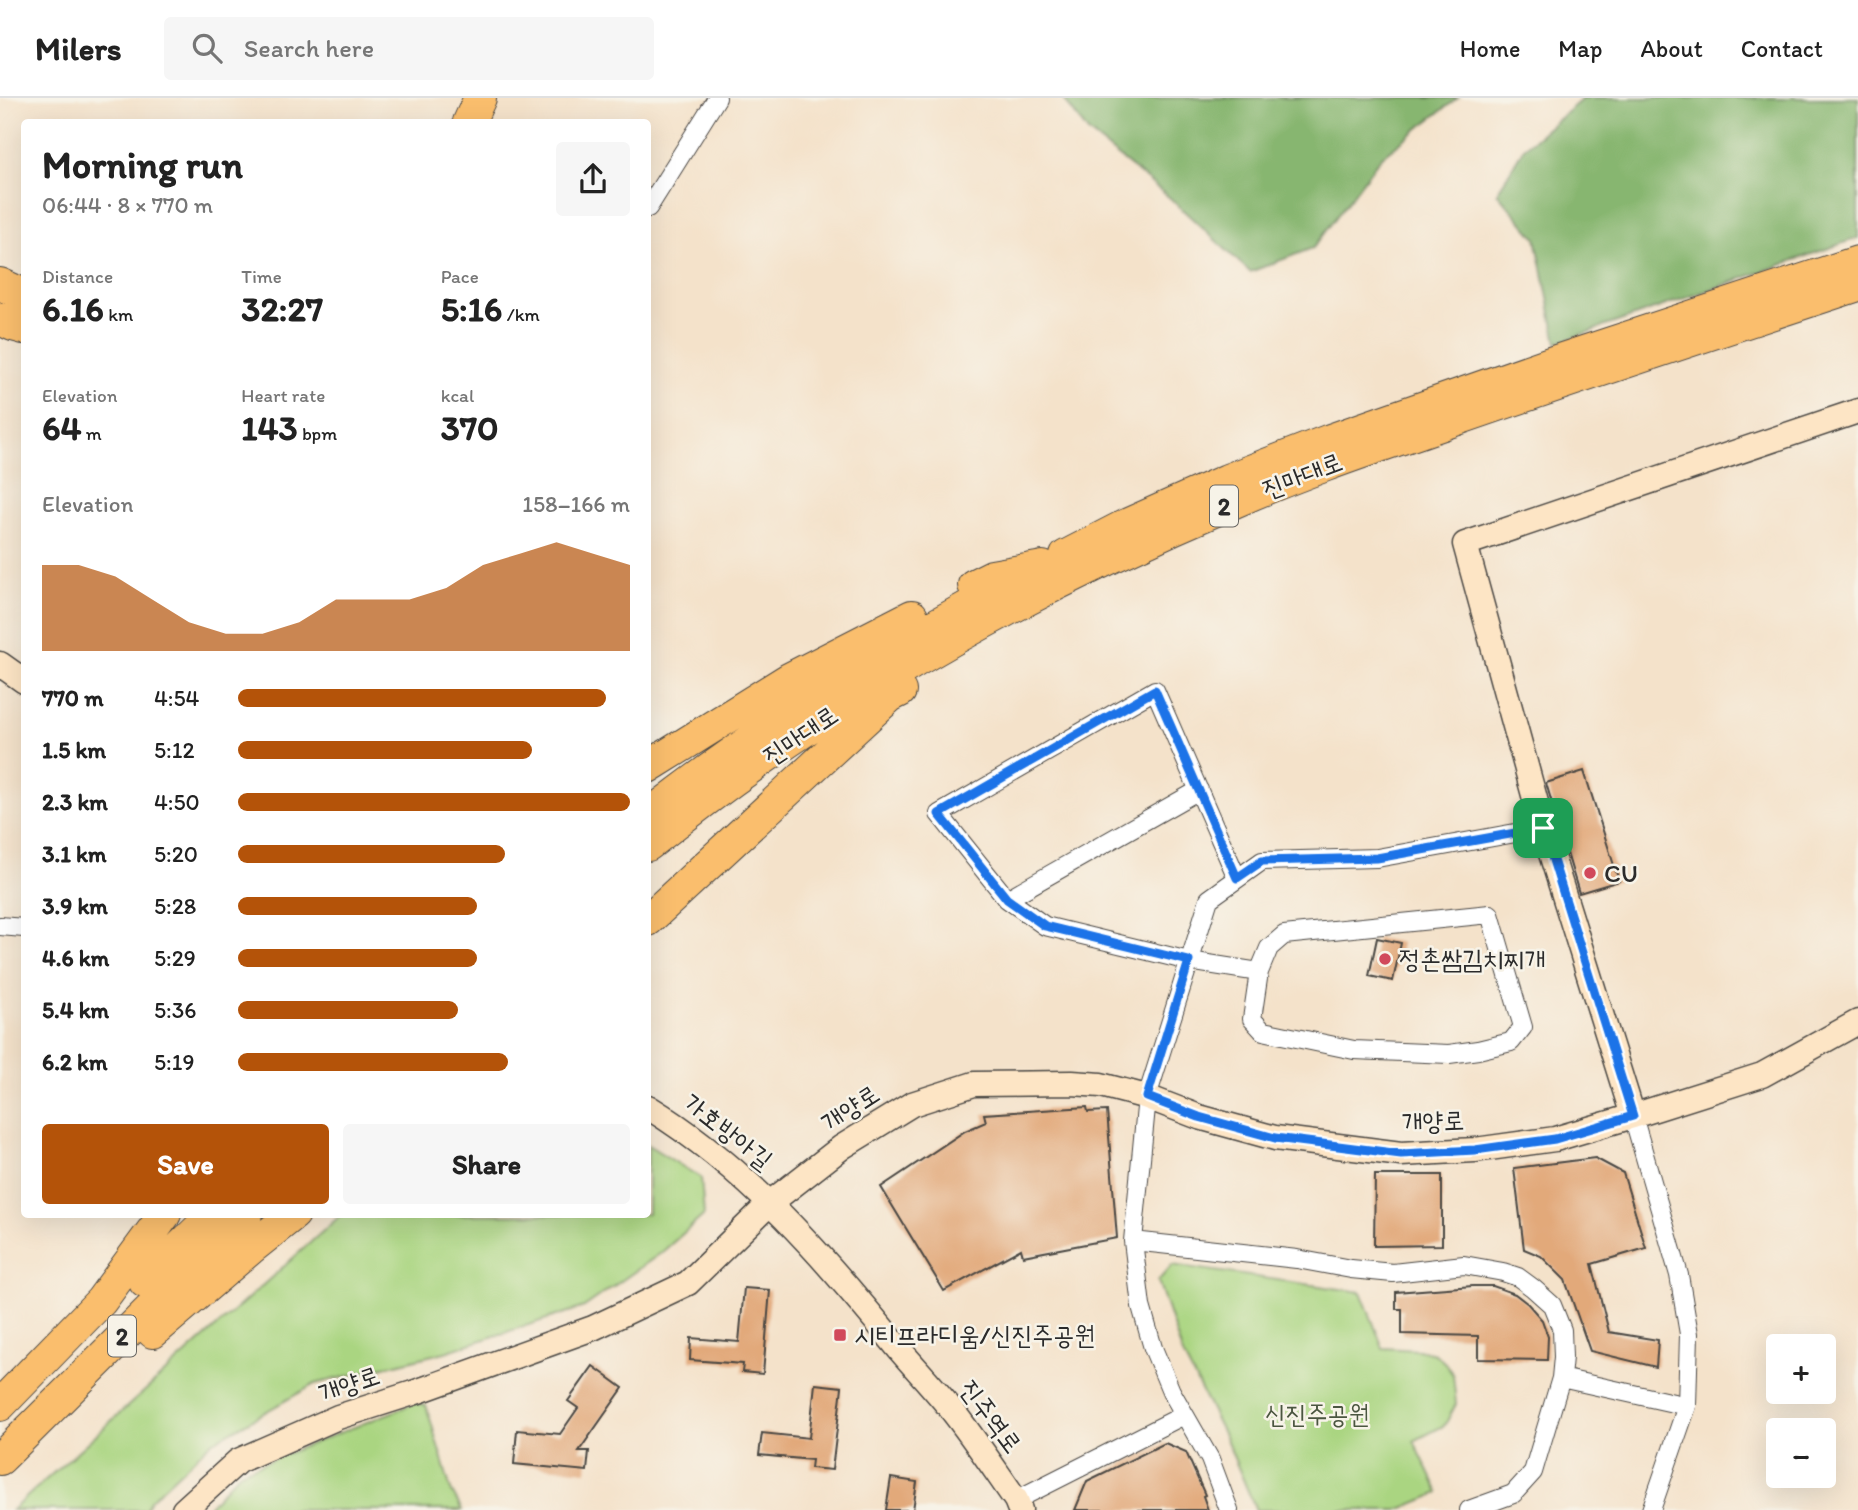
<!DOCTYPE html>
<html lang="en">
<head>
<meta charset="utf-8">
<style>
	:root { --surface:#fff; --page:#f6f6f6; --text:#222; --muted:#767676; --line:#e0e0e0; --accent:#b45309 }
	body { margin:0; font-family:Itim,"Poor Story",sans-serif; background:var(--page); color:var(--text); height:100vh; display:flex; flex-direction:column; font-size:26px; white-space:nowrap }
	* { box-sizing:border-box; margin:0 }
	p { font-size:23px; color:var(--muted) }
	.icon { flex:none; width:38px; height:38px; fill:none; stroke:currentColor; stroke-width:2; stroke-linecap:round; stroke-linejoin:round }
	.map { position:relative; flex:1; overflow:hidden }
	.sheet { position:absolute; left:21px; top:21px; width:630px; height:1099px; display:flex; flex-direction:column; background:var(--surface); border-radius:7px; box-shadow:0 7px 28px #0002 }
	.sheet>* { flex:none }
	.tools { position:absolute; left:1766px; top:1236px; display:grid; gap:14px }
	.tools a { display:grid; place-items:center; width:70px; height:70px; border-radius:7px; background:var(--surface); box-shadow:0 7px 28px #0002; font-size:35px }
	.pin { position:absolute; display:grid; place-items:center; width:60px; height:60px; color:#fff; margin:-30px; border-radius:14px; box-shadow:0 4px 10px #0006 }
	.round { display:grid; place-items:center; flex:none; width:74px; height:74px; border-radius:7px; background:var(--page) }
	.overview { display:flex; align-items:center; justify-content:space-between; height:119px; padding:0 21px }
	h1 { font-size:38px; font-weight:800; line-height:52px }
	.figures { display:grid; grid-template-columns:repeat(3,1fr); gap:10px; height:119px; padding:7px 21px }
	.figures div { display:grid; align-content:center }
	.figures b { font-size:35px; font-weight:800 }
	.figures small { font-size:19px; font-weight:400 }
	.figures p { font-size:19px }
	.chart { height:196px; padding:14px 21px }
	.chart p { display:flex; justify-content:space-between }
	.chart svg { width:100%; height:126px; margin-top:7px; fill:var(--accent); opacity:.7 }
	.cta { display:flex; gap:14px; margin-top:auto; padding:14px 21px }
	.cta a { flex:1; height:80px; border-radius:7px; background:var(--accent); color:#fff; font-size:28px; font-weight:800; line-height:80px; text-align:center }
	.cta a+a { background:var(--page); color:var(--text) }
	ul { padding:0 21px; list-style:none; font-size:23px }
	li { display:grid; grid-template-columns:112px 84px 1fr; align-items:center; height:52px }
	li i { height:18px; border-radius:9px; background:var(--accent) }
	header { display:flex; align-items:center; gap:42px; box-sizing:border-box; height:98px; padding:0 35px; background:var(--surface); border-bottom:2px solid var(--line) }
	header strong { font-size:33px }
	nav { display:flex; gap:38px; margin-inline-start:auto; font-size:24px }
	.search { width:490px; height:63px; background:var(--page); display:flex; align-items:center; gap:18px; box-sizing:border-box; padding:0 24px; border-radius:7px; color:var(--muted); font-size:26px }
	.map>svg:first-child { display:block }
	.green { fill:#aad581; stroke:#6a8056; stroke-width:2 }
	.forest { fill:#87b66f; stroke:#59704d; stroke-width:2 }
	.building { fill:#e2a97a }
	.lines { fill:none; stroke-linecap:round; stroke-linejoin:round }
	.street-casing { stroke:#494643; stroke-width:20 }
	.secondary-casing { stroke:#494643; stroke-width:27 }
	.highway-casing { stroke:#494643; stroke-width:34 }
	.street { stroke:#fff; stroke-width:18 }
	.secondary { stroke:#fde5c5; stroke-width:24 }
	.highway { stroke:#fabe6d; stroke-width:32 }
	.route-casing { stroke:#fff; stroke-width:14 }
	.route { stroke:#1a73e8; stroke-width:9 }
	.poi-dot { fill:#d1495b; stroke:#f7f3e8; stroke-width:2.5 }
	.labels { text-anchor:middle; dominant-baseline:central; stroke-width:5; stroke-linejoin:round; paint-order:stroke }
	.shield { fill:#f7f3e8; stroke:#686764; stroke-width:2 }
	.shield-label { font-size:24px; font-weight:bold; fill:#2b2b2b }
	.street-label { font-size:26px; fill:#2b2b2b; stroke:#f7f3e8 }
	.poi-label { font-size:26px; fill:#2b2b2b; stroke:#f7f3e8; text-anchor:start }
	.park-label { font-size:26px; fill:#4b5640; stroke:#f7f3e8 }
</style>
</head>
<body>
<header>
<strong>Milers</strong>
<div class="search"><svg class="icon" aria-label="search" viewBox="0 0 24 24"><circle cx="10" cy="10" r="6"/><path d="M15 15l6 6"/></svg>Search here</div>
<nav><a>Home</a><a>Map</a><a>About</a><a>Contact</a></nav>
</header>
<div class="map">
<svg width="1858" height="1412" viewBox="0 0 1858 1412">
	<rect width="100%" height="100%" fill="#f7f3e8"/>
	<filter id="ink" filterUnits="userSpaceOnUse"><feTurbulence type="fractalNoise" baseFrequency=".0143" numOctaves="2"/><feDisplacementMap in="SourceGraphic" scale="14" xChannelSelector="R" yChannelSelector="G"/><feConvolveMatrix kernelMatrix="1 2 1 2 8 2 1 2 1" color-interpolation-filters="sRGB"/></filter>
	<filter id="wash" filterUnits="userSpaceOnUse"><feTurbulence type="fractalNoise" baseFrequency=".00686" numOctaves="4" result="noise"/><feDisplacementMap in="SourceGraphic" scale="28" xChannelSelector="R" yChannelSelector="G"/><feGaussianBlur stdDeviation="1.57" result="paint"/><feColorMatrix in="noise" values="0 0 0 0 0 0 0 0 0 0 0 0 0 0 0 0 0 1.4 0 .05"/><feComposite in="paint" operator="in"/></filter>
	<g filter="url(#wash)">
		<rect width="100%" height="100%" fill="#f4e2ca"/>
		<path class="green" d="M648,1047l53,33 3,37 -43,38 -77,54 -139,45 -130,32 -103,58 -62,58 -5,10h-133l329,-295 307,-1z
			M1172,1167l189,27 22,56 36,2 16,4 10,9 8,12 3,29 -11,21 -31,16 25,52 -41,17h-142l-30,-71 -43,-84 -25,-74z
			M415,1305l11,2 25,85 11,20h-257l35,-38z"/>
		<path class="forest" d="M1063,0h395l-77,59 -68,91 -63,24 -80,-74 -82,-66z
			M1581,0h277v140l-301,105 -21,-105 -39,-45 27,-45 57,-48z"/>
		<g id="blocks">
			<path class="building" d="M1584,673l35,110 -40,12 -33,-110z
				M1377,840l24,5 -8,38 -24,-5z
				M1087,1009l1,5 19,-1 10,127 -94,18 -2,-7 -77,42 -63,-104 84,-56 21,-9 -2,-8z
				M1595,1060l28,15 23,75 -54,16 17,68 49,8 -2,27 -66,-16 -25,-71 -24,-24 -17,-7 -10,-81z
				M1375,1077h67v70l-68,1z
				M1473,1188h20l22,8 13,10 14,16 6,17 -1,23 -69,-1v-23l-76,-2v-25h-6v-17z
				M744,1190l26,2 -7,84 -21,-2 1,-8 -53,-4 1,-22 48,4z
				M593,1268l30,22 -44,63h10l-2,20 -73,-7 3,-34 43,4 18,-26 -10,-7z
				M815,1286l27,3 -10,83 -21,-2 1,-8 -53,-5 3,-22 47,5z
				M1165,1345l21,9 19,43 -2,1 5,14h-133l12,-29z
				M891,1380l26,4 -4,28h-27z"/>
		</g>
	</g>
	<g filter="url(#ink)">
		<use href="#blocks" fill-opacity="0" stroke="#494643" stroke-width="2"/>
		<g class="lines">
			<defs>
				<path id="street" d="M648,110l69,-110
					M1237,780l-82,-188 -216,124 68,85 38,27 144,35 70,11 10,-24 15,-13 206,-21 33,113 -12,15 -33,8 -29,4 -95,-4 -91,-19 -11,-12 7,-47
					M1007,801l192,-109
					M0,828l24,2
					M1633,1018l46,159 10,59 -2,72 -36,104
					M1133,1143l164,18 54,10 42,4 71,-8 39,7 15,5 15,11 19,17 10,25 1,27 -2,21 -28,94 -20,22 -44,16
					M1561,1280l126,28
					M1016,1402l168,-85
					M1229,1412l-19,-51 -39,-68 -18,-43 -12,-42 -8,-65 14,-144 62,-198 53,-38 115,-3 166,-30"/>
				<path id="secondary" d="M0,566l24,17
					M648,1009c100,61 178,152 251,242 17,20 36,40 52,60 23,29 44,61 65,91l4,10
					M1633,1018l-90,-288 -78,-284 393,-133
					M184,1412l54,-49 100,-44 75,-24 180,-65 95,-45 82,-80 72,-56 70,-43 62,-20 98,-1 29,2 46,12 52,20 76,21 126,16 74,-4 80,-11 78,-23 129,-41 96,-53"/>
				<path id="highway" d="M469,24l11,-24
					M0,186l24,11
					M0,221l13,6 11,3
					M1066,458l60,-31 101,-45 103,-40 220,-77 308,-101
					M974,487l18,-9 51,-9
					M648,669l141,-88 123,-63
					M648,718c70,-56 146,-106 224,-153 42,-26 85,-51 129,-74
					M648,747c175,-141 378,-255 586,-343 70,-31 143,-55 215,-80 135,-47 272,-92 409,-137
					M648,822l242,-224 10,-5
					M145,1184l69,-68
					M153,1234l97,-83 44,-35
					M0,1307l101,-104 64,-87
					M0,1361l246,-245"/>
			</defs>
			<use href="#street" class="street-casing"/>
			<use href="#secondary" class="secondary-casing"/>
			<use href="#highway" class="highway-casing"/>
			<use href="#street" class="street"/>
			<use href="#secondary" class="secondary"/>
			<use href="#highway" class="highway"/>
		</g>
	</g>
	<g class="lines" filter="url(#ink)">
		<defs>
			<path id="route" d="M1155,592l82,188 25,-17 115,-3 166,-30 90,288 -78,23 -80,11 -74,4 -126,-16 -76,-21 -52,-20 42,-136 -144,-35 -38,-27 -68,-85z"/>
		</defs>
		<use href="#route" class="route-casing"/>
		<use href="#route" class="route"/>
	</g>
	<g class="poi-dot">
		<circle cx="1590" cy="775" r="7"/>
		<circle cx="1385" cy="861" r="7"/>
		<rect x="833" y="1230" width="14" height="14" rx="3.5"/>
	</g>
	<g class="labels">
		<g class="shield">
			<rect x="1210" y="387.5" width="28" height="41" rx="5"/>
			<rect x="108" y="1217.5" width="28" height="41" rx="5"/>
		</g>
		<g class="shield-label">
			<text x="1224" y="408">2</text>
			<text x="122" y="1238">2</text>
		</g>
		<g class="street-label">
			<text transform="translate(1302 377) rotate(-21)">진마대로</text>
			<text transform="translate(800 637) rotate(-34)">진마대로</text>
			<text transform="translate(850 1010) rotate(-33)">개양로</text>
			<text transform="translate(1433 1023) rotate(-2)">개양로</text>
			<text transform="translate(728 1033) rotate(38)">가호방아길</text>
			<text transform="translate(349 1286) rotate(-19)">개양로</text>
			<text transform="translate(991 1318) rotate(53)">진주역로</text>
		</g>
		<g class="poi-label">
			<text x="1604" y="775">CU</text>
			<text x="1399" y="861">정촌쌈김치찌개</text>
			<text x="854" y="1237">시티프라디움/신진주공원</text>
		</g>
		<g class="park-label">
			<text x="1317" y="1316">신진주공원</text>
		</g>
	</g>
</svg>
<div class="tools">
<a>+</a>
<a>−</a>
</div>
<div class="pin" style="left:1543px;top:730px;background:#1e9e55"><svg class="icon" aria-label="arrive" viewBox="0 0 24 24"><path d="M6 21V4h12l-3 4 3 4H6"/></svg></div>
<section class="sheet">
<div class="overview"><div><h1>Morning run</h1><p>06:44 · 8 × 770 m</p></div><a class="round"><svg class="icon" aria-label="share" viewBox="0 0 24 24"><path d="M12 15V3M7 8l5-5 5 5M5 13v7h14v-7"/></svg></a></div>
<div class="figures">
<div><p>Distance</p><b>6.16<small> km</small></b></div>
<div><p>Time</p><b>32:27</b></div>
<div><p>Pace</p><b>5:16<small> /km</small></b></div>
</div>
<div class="figures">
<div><p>Elevation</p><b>64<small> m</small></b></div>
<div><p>Heart rate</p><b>143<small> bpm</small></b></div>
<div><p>kcal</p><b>370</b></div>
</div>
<div class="chart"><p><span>Elevation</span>158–166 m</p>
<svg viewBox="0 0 160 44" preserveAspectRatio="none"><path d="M0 44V14L10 14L20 18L30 26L40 34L50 38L60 38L70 34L80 26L90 26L100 26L110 22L120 14L130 10L140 6L150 10L160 14V44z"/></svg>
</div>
<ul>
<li><b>770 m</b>4:54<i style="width:94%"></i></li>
<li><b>1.5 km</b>5:12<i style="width:75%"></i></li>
<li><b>2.3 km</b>4:50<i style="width:100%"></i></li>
<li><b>3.1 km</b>5:20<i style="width:68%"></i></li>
<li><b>3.9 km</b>5:28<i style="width:61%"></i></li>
<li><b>4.6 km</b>5:29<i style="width:61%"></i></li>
<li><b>5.4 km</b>5:36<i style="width:56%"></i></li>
<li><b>6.2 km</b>5:19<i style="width:69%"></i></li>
</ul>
<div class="cta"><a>Save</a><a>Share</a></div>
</section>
</div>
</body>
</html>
